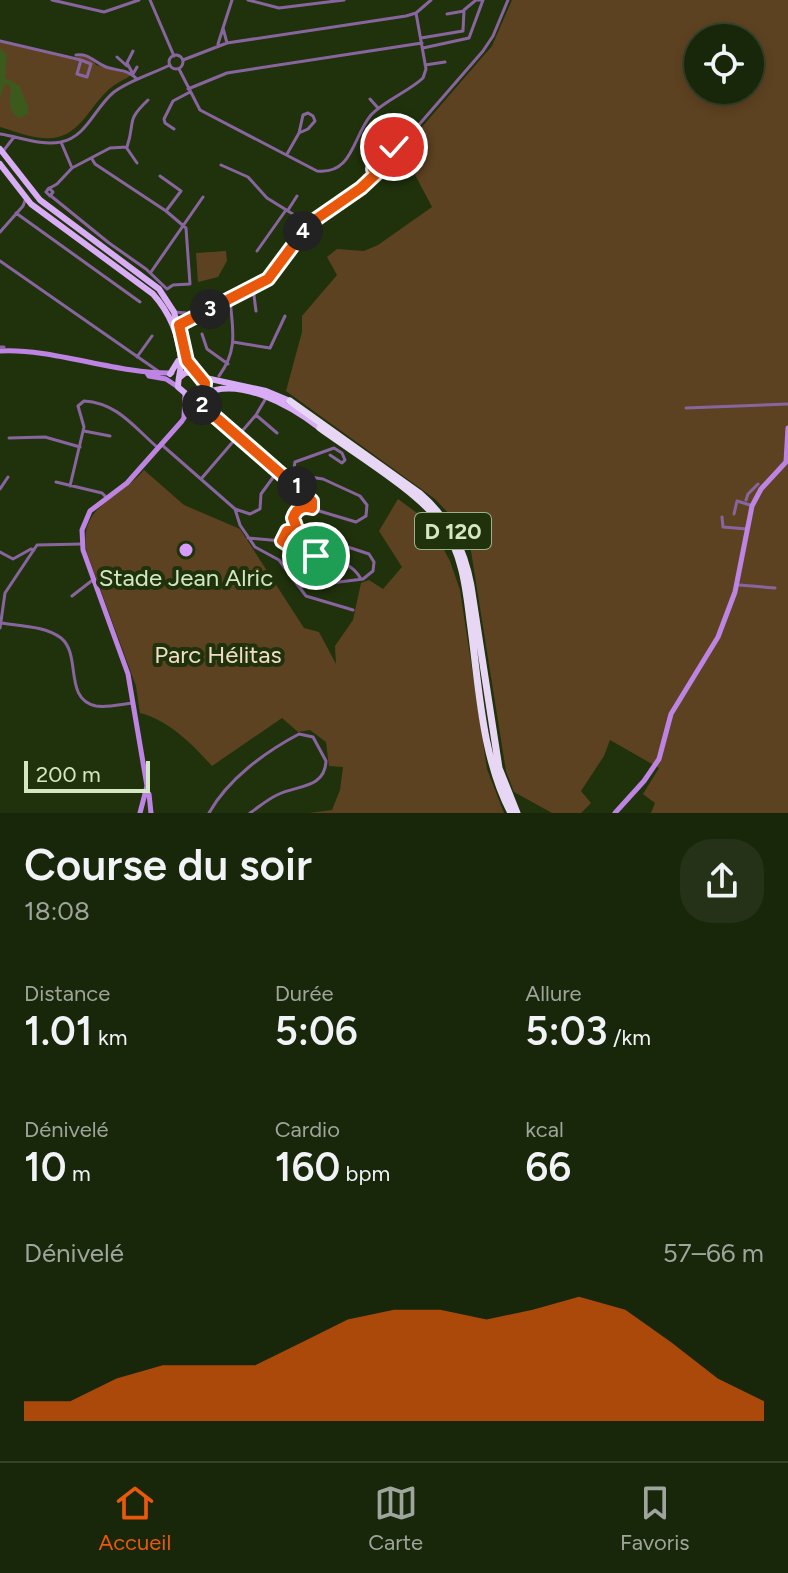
<!DOCTYPE html>
<html lang="fr">
<head>
<meta charset="utf-8">
<style>
	:root { --surface:#182609; --page:#253217; --text:#f1f3f6; --muted:#9fa59c; --line:#36432a; --accent:#ea580c }
	body { margin:0; font-family:Figtree,sans-serif; background:var(--page); color:var(--text); height:100vh; display:flex; flex-direction:column; font-size:30px; white-space:nowrap }
	* { box-sizing:border-box; margin:0 }
	p { font-size:26px; color:var(--muted) }
	.icon { flex:none; width:44px; height:44px; fill:none; stroke:currentColor; stroke-width:2; stroke-linecap:round; stroke-linejoin:round }
	.map { position:relative; height:813px; overflow:hidden }
	.drawer { display:flex; flex-direction:column; background:var(--surface); flex:1 }
	.drawer>* { flex:none }
	.tools { position:absolute; left:684px; top:24px; display:grid; gap:16px }
	.tools a { display:grid; place-items:center; width:80px; height:80px; border-radius:50%; background:var(--surface); box-shadow:0 4px 12px #0003,0 0 0 2px var(--line); font-size:40px }
	.scale { position:absolute; left:24px; bottom:20px; width:126px; box-sizing:border-box; padding-left:8px; border:4px solid #d3e7c3; border-top:0; font-size:22px; line-height:28px; white-space:nowrap; color:#d3e7c3; -webkit-text-stroke:6px #20320c; paint-order:stroke }
	.pin { position:absolute; display:grid; place-items:center; width:68px; height:68px; color:#fff; margin:-34px; border:4px solid #fff; border-radius:50%; box-shadow:0 2px 8px #0007 }
	.km { position:absolute; width:40px; height:40px; margin:-20px; border-radius:50%; background:#222; color:#fff; font-size:22px; line-height:40px; text-align:center }
	.round { display:grid; place-items:center; flex:none; width:84px; height:84px; border-radius:32px; background:var(--page) }
	.head { display:flex; align-items:center; justify-content:space-between; height:136px; padding:0 24px }
	h1 { font-size:44px; font-weight:600; line-height:60px }
	.figures { display:grid; grid-template-columns:repeat(3,1fr); gap:12px; height:136px; padding:8px 24px }
	.figures div { display:grid; align-content:center }
	.figures b { font-size:40px; font-weight:600 }
	.figures small { font-size:22px; font-weight:400 }
	.figures p { font-size:22px }
	.chart { height:224px; padding:16px 24px }
	.chart p { display:flex; justify-content:space-between }
	.chart svg { width:100%; height:144px; margin-top:8px; fill:var(--accent); opacity:.7 }
	.tabs { display:flex; justify-content:space-around; align-items:center; height:112px; border-top:2px solid var(--line); background:var(--surface); font-size:22px; color:var(--muted) }
	.tabs a { display:grid; justify-items:center; gap:4px }
	.tabs .on { color:var(--accent) }
	.map>svg:first-child { display:block }
	.green { fill:#5d4221; fill-rule:evenodd }
	.water { fill:#3d5a1d }
	.lines { fill:none; stroke-linecap:round; stroke-linejoin:round }
	.street { stroke:#8965a0; stroke-width:3 }
	.secondary { stroke:#be84e3; stroke-width:5 }
	.primary { stroke:#d8adf6; stroke-width:6 }
	.highway { stroke:#e8d7f4; stroke-width:7 }
	.route-casing { stroke:#fff; stroke-width:16 }
	.route { stroke:#ea580c; stroke-width:10 }
	.poi-dot { fill:#d59cfb; stroke:#20320c; stroke-width:3 }
	.labels { text-anchor:middle; dominant-baseline:central; stroke-width:8; stroke-linejoin:round; paint-order:stroke }
	.shield { fill:#20320c; stroke:#9db18c; stroke-width:2 }
	.shield-label { font-size:22px; font-weight:bold; fill:#d3e7c3 }
	.poi-label { font-size:24px; fill:#d3e7c3; stroke:#20320c }
	.park-label { font-size:24px; fill:#f1ddc7; stroke:#20320c }
</style>
</head>
<body>
<div class="map">
<svg width="788" height="813" viewBox="0 0 788 813">
	<rect width="100%" height="100%" fill="#20320c"/>
	<path class="green" d="M512,0h276v813h-137l4,-10 -12,-9 16,-26 -49,-28 -6,16 -23,35 10,12 -10,10h-29l-38,-21 -8,-21 -35,-220 -14,-29 -22,-23 -149,-108 16,-59v-16l35,-41 -10,-18 10,-8 27,2 14,-6 54,-38 -30,-57 90,-104zM698,38h52v52h-52z
		M0,42l75,18 5,-5 13,5 3,5 36,10c-9,5 -18,9 -26,17 -20,20 -29,49 -63,46 -14,-1 -29,-7 -43,-11z
		M226,251l1,10 -9,16 -20,5 -2,-29z
		M144,470l40,35 56,24 64,99 15,4 17,32 -1,-18 18,-26 8,-37 8,-3 14,9 19,-22 -23,-36 19,-32 30,22 22,40 10,29 27,179 17,44h-195l23,-3 8,-20 3,-23 -14,-1 -3,-24 -16,-12 -12,2 -16,-14 -70,48c-20,-22 -42,-45 -72,-53l-4,-27 -49,-133c-10,-48 31,-52 57,-83z"/>
	<path class="water" d="M0,48l7,7 -2,23 15,8c2,10 10,19 8,28l-8,4c-13,-5 -10,-18 -9,-30l-3,-4 -4,1 -4,14z"/>
	<g class="lines">
		<path class="street" d="M52,0l52,12 35,-12
			M150,0l24,56
			M248,0l31,8 65,-8
			M447,14l17,-3
			M223,28l9,-28
			M421,38l42,-7 1,-21 12,-10h7
			M0,41l81,19 10,4 -4,13 -10,-3 4,-14
			M218,44l5,-16 4,15
			M423,48l46,-10 14,-38
			M133,51l-6,12 6,11 4,-7
			M76,55c13,-2 18,7 30,12 11,4 22,2 31,12
			M169 62a7 7 0 1 1 14 0a7 7 0 1 1-14 0Z
			M117,57l10,9
			M183,60l44,-17 179,-27 10,-3 15,-13
			M425,65l20,-3
			M179,69l21,41 117,61c36,4 36,-35 54,-56 14,-15 37,-23 52,-37l3,-9 -10,-56
			M188,89l39,-16 195,-30
			M370,99l8,9
			M174,129l-9,-6 -1,-4 9,-18 17,-9
			M0,134c20,3 41,12 61,8 26,-5 34,-35 53,-50 16,-12 38,-18 56,-27
			M61,142l11,26
			M126,147l11,16
			M4,150l10,-13
			M287,154l12,-21 4,-18 5,-2 5,3 2,5 -7,8 -9,4
			M92,159l3,5 71,47 20,17 4,56 -17,1 -6,4
			M221,165l27,12 19,21 42,26
			M160,176l21,15 -15,20
			M364,176l29,-27 2,-7
			M49,188l4,4 -3,4 -4,-4z
			M48,189l9,-5 15,-16 38,-20 17,-1c9,-27 -2,-25 21,-47
			M51,196l58,47 37,26 21,20
			M288,210l9,-14
			M16,213l124,89
			M0,232l23,-26 3,-8
			M257,251l29,-41
			M0,261l158,110
			M151,272l52,-75
			M253,288l3,23
			M174,312l24,2
			M180,325l88,-46 41,-55 52,-36 16,-15 106,-122 10,-15 15,-36
			M202,334l5,15 21,15
			M233,342l37,6 15,-32
			M0,347h4
			M137,357l15,-21
			M219,376c19,-26 14,-45 11,-76
			M201,397l2,9 74,66 46,7 37,17 7,9 -1,11 -10,6 -50,-15 -10,5 -3,9 6,10 70,23 5,8 -1,9 -10,8 -64,8
			M686,408l102,-4
			M256,415l21,18
			M84,431l26,5
			M9,438l36,-1 35,10
			M162,445l73,64 15,5 10,-5 1,-15 16,-22
			M282,473l28,26 2,9
			M293,475l2,-13 39,-14 8,5 3,7 -3,3 -12,-8
			M201,479l55,-64 10,-17
			M56,482l46,11 5,5
			M70,486l14,-59 -6,-21 6,-5c33,2 49,25 73,46
			M0,489l8,-12
			M746,500l2,-6 10,-10
			M235,509l5,16 15,22 24,13 27,36 47,14
			M734,514l3,-13 13,4
			M722,517l1,10 24,2
			M248,538l34,3 5,-10 10,-2
			M282,541c21,19 64,10 79,38
			M0,552l13,7 18,-10 3,1
			M739,585l36,3
			M72,596l22,-17
			M1,623c19,3 44,3 60,15 21,17 2,61 35,68 11,2 26,-2 37,-3
			M0,628l5,-35 32,-48 45,-1
			M209,813c19,-34 56,-61 90,-79l14,3 13,24c-1,28 -30,24 -49,34 -9,4 -18,12 -27,18"/>
		<path class="secondary" d="M0,351c53,-3 116,23 172,22
			M147,373l2,3 17,3 12,8
			M184,417l1,-22
			M149,794l2,19
			M140,813l7,-27 -19,-112 -45,-124 -1,-20 8,-19 37,-28 55,-62 14,-22
			M615,813l29,-32 15,-22 12,-45 47,-77 17,-45 17,-86 9,-17 25,-27 2,-34"/>
		<path class="primary" d="M0,149l40,51 119,89 15,23 13,49 7,11
			M0,164l31,40 122,90c17,19 26,41 28,67 0,9 -3,17 -3,26l14,12 12,-5 -1,-14 -9,-8 -9,1 -6,5
			M170,374l8,-13
			M201,377l65,14 24,10
			M204,394c36,-18 87,12 116,34"/>
		<path class="highway" d="M290,401l129,92c30,26 45,55 52,93l28,182 18,45
			M320,428c34,25 96,62 121,95 21,29 25,64 29,98 9,63 11,135 41,192"/>
	</g>
	<g class="lines">
		<defs>
			<path id="route" d="M316,556l-18,-5 -16,-10 5,-10 10,-2 -4,-11c3,-9 10,-13 19,-10v-7l-109,-95 -2,-9 3,-3 1,-11 -18,-22 -8,-36 89,-46 41,-55 52,-36 16,-15 -4,-4 21,-22"/>
		</defs>
		<use href="#route" class="route-casing"/>
		<use href="#route" class="route"/>
	</g>
	<circle class="poi-dot" cx="186" cy="550" r="8"/>
	<g class="labels">
		<rect class="shield" x="415" y="513" width="76" height="36" rx="6"/>
		<g class="shield-label">
			<text x="453" y="531">D 120</text>
		</g>
		<g class="poi-label">
			<text x="186" y="577">Stade Jean Alric</text>
		</g>
		<g class="park-label">
			<text x="218" y="654">Parc Hélitas</text>
		</g>
	</g>
</svg>
<div class="tools">
<a><svg class="icon" aria-label="locate" viewBox="0 0 24 24"><circle cx="12" cy="12" r="6"/><path d="M12 2v4M12 18v4M2 12h4M18 12h4"/></svg></a>
</div>
<div class="scale">200 m</div>
<div class="pin" style="left:316px;top:556px;background:#1e9e55"><svg class="icon" aria-label="arrive" viewBox="0 0 24 24"><path d="M6 21V4h12l-3 4 3 4H6"/></svg></div>
<div class="pin" style="left:394px;top:147px;background:#d93025"><svg class="icon" aria-label="check" viewBox="0 0 24 24"><path d="M5 12l5 5 9-10"/></svg></div>
<b class="km" style="left:297px;top:486px">1</b>
<b class="km" style="left:202px;top:405px">2</b>
<b class="km" style="left:210px;top:309px">3</b>
<b class="km" style="left:303px;top:231px">4</b>
</div>
<section class="drawer">
<div class="head"><div><h1>Course du soir</h1><p>18:08</p></div><a class="round"><svg class="icon" aria-label="share" viewBox="0 0 24 24"><path d="M12 15V3M7 8l5-5 5 5M5 13v7h14v-7"/></svg></a></div>
<div class="figures">
<div><p>Distance</p><b>1.01<small> km</small></b></div>
<div><p>Durée</p><b>5:06</b></div>
<div><p>Allure</p><b>5:03<small> /km</small></b></div>
</div>
<div class="figures">
<div><p>Dénivelé</p><b>10<small> m</small></b></div>
<div><p>Cardio</p><b>160<small> bpm</small></b></div>
<div><p>kcal</p><b>66</b></div>
</div>
<div class="chart"><p><span>Dénivelé</span>57–66 m</p>
<svg viewBox="0 0 160 44" preserveAspectRatio="none"><path d="M0 44V38L10 38L20 31L30 27L40 27L50 27L60 20L70 13L80 10L90 10L100 13L110 10L120 6L130 10L140 20L150 31L160 38V44z"/></svg>
</div>
</section>
<nav class="tabs">
<a class="on"><svg class="icon" aria-label="home" viewBox="0 0 24 24"><path d="M3 11l9-7 9 7M6 9v11h12V9"/></svg>Accueil</a>
<a><svg class="icon" aria-label="map" viewBox="0 0 24 24"><path d="M3 6l6-2 6 2 6-2v14l-6 2-6-2-6 2zM9 4v14M15 6v14"/></svg>Carte</a>
<a><svg class="icon" aria-label="saved" viewBox="0 0 24 24"><path d="M7 4h10v16l-5-4-5 4z"/></svg>Favoris</a>
</nav>
</body>
</html>
